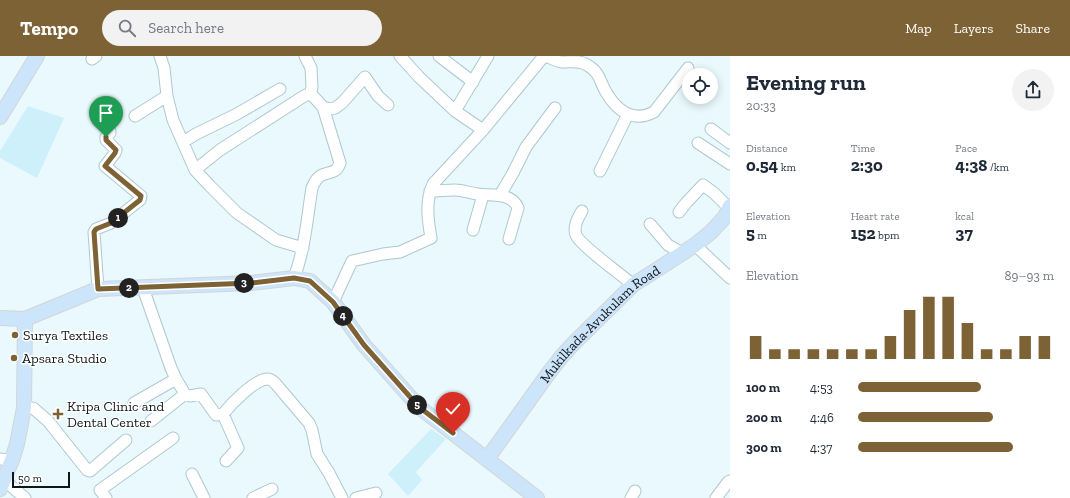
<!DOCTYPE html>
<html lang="en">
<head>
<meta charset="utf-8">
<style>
	:root { --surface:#fff; --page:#f2f2f3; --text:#1f2937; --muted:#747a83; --accent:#7c6234 }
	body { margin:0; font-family:"Zilla Slab",serif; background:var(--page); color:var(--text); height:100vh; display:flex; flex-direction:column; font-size:15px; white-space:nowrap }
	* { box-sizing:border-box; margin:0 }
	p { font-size:13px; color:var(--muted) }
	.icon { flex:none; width:22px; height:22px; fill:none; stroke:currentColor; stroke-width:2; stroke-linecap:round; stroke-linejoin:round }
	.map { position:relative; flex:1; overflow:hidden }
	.drawer { display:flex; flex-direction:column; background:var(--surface); width:340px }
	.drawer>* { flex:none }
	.fabs { position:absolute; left:682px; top:12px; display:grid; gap:8px }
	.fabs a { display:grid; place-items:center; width:36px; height:36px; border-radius:50%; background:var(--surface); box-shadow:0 2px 10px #0003; font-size:20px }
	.scale { position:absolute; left:12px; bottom:10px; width:58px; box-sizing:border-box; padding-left:4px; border:2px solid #0d1619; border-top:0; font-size:11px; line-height:14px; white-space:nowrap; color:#0d1619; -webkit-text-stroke:3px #fff; paint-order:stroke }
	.pin { position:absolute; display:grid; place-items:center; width:34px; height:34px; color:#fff; margin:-41px -17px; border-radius:50% 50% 50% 0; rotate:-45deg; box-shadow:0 0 4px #0007 }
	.pin .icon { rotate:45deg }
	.km { position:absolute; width:20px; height:20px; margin:-10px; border-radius:50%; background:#222; color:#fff; font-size:11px; line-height:20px; text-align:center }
	.round { display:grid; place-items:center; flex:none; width:42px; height:42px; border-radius:21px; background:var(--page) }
	.headline { display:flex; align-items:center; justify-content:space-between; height:68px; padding:0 16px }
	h1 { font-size:22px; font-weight:700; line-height:30px }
	.metrics { display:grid; grid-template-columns:repeat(3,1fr); gap:6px; height:68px; padding:4px 16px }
	.metrics div { display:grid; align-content:center }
	.metrics b { font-size:17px; font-weight:700 }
	.metrics small { font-size:11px; font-weight:400 }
	.metrics p { font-size:11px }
	.chart { height:112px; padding:8px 16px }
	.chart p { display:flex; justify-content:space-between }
	.chart svg { width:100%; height:72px; margin-top:4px; stroke:var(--accent); stroke-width:6 }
	ul { padding:0 16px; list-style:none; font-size:13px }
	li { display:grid; grid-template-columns:64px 48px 1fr; align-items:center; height:30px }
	li i { height:10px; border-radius:5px; background:var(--accent) }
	header { display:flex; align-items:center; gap:24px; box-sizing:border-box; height:56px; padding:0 20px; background:var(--accent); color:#fff }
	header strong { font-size:19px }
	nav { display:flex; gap:22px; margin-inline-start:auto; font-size:14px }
	.search { width:280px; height:36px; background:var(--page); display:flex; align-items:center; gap:10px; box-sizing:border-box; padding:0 14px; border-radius:22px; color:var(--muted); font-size:15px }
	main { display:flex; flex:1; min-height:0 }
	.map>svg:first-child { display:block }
	.built { fill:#cdf0fb }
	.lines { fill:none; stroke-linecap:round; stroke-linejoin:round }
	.minor-casing { stroke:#aec8d0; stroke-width:13 }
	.major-casing { stroke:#d3d5d6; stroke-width:16 }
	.minor { stroke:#fff; stroke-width:11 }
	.major { stroke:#cde5fb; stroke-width:14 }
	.route-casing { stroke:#fff; stroke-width:8 }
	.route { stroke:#7c6234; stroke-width:5 }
	.poi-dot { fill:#7c6234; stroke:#fff; stroke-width:1.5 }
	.labels { text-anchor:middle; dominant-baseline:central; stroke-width:3; stroke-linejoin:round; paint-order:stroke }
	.street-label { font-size:14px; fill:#0d1619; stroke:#fff }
	.poi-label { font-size:14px; fill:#0d1619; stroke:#fff; text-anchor:start }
</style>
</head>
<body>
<header>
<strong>Tempo</strong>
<div class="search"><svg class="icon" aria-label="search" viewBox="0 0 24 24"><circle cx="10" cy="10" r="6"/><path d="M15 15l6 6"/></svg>Search here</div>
<nav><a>Map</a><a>Layers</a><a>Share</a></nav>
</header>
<main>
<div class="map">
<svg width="730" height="442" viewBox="0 0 730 442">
	<rect width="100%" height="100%" fill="#e9f9fe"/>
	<path class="built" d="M28,50l36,12 -27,60 -37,-20v-7z
		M431,373l15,10 -30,33 6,8 -14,16 -20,-22z"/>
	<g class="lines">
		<defs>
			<path id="minor" d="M160,0l4,12 3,28 6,24 22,50 15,16 27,27 39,27 27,8
				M305,0l6,12 1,19 -2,8
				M400,0l19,21 36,34 28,19
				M439,0l34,26
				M546,0c5,2 11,6 17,6 9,0 16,-2 24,3 14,8 12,16 19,27 11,19 27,31 48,20l34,-44
				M92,3l4,-3
				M455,55l33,-55
				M135,60l32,-20
				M98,65l12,10v2l-4,4v3l10,10 -1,3 -10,13 36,30 -1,4 -29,23 -15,6 -2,3 4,57
				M711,73l19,14
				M183,86l13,-8 41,-20 43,-25
				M698,87l32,21
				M195,114l25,-20 81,-52 5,-3h6l11,12 7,2 5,-1 7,-5 23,-26 13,19 10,9
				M600,115l28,-57
				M430,135c8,0 17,-1 25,-1 7,0 15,3 22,4 14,2 35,-2 41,14l-9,31
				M500,139l13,-22 13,-26 29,-39
				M582,155c-4,7 -9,15 -6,24 3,9 47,41 57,50
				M679,156l7,-9 17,-18 11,8 15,15
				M650,168l18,21 14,8
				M473,174l10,-35
				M695,189l35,33
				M294,222c11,-29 13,-60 18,-90 2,-5 5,-11 10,-13 9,-4 14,-1 18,-12l-17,-56
				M143,232l28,80 5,11 9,15 5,2 11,-2 15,21 7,-1c8,-10 31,-34 44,-35 3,0 6,2 8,4l34,40 3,7 5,24 12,19 13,25
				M333,246l19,-41 31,-7 17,-2 31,-14c-3,-17 -6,-37 2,-54l50,-54 61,-74
				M134,347l42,-24
				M24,352h9l15,13 39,49 3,1 36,-31
				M223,358l15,34 -12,13
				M151,365l34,-27
				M0,403l12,1
				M192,418l12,24
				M4,424l21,18
				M106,442l-6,-8 73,-52
				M253,442l19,-9
				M356,442l20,-5
				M631,442l4,-7
				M716,442l12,-16 2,-1"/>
			<g id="major">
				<path d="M0,61l37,-61"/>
				<path d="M0,262l25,1 73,-30 153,-6 43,-5 16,3 23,21 31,43 55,62 118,91"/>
				<path id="s1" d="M487,403l61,-85 14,-18 14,-15 57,-56 62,-40 16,-13 14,-15 5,-11"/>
				<path d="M0,433l12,-29 5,-16 7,-36 1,-89"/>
			</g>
		</defs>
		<use href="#minor" class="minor-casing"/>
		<use href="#major" class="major-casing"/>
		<use href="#minor" class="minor"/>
		<use href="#major" class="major"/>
	</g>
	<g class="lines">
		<defs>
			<path id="route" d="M106,81v3l10,10 -1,3 -10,13 36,30 -1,4 -29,23 -15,6 -2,3 4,57 153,-6 43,-5 16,3 23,21 31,43 55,62 34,26"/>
		</defs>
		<use href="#route" class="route-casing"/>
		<use href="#route" class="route"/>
	</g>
	<g class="poi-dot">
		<circle cx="15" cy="279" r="4"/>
		<circle cx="14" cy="302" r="4"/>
		<path d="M56 352h4v4h4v4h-4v4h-4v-4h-4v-4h4z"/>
	</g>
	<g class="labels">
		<g class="street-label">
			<text stroke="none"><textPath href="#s1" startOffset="177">Mukilkada-Avukulam Road</textPath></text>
		</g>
		<g class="poi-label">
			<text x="23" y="279">Surya Textiles</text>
			<text x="22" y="302">Apsara Studio</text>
			<text x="67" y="350">Kripa Clinic and<tspan x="67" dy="16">Dental Center</tspan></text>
		</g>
	</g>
</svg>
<div class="fabs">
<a><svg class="icon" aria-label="locate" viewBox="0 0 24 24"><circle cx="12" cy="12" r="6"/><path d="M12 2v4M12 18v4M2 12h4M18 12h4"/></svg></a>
</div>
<div class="scale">50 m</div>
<div class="pin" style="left:106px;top:81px;background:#1e9e55"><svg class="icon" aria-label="arrive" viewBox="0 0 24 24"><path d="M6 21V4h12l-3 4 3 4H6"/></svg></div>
<div class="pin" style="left:453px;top:377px;background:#d93025"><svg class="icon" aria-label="check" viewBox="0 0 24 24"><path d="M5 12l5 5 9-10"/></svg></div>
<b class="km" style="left:118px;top:162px">1</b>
<b class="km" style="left:129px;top:232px">2</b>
<b class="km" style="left:244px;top:227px">3</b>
<b class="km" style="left:343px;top:260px">4</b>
<b class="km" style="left:417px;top:349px">5</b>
</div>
<section class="drawer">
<div class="headline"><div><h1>Evening run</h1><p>20:33</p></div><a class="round"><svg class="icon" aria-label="share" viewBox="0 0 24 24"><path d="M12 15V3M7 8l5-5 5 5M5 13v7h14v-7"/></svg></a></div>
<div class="metrics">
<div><p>Distance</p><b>0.54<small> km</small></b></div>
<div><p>Time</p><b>2:30</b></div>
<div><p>Pace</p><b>4:38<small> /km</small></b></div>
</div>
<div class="metrics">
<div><p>Elevation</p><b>5<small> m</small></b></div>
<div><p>Heart rate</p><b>152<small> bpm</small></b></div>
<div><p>kcal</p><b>37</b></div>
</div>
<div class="chart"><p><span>Elevation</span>89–93 m</p>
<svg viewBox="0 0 160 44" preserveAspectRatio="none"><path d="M5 44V30M15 44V38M25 44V38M35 44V38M45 44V38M55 44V38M65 44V38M75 44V30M85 44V14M95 44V6M105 44V6M115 44V22M125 44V38M135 44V38M145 44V30M155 44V30"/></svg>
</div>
<ul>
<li><b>100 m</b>4:53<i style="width:63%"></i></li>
<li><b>200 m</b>4:46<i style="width:69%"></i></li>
<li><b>300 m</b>4:37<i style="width:79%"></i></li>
</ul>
</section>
</main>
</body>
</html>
